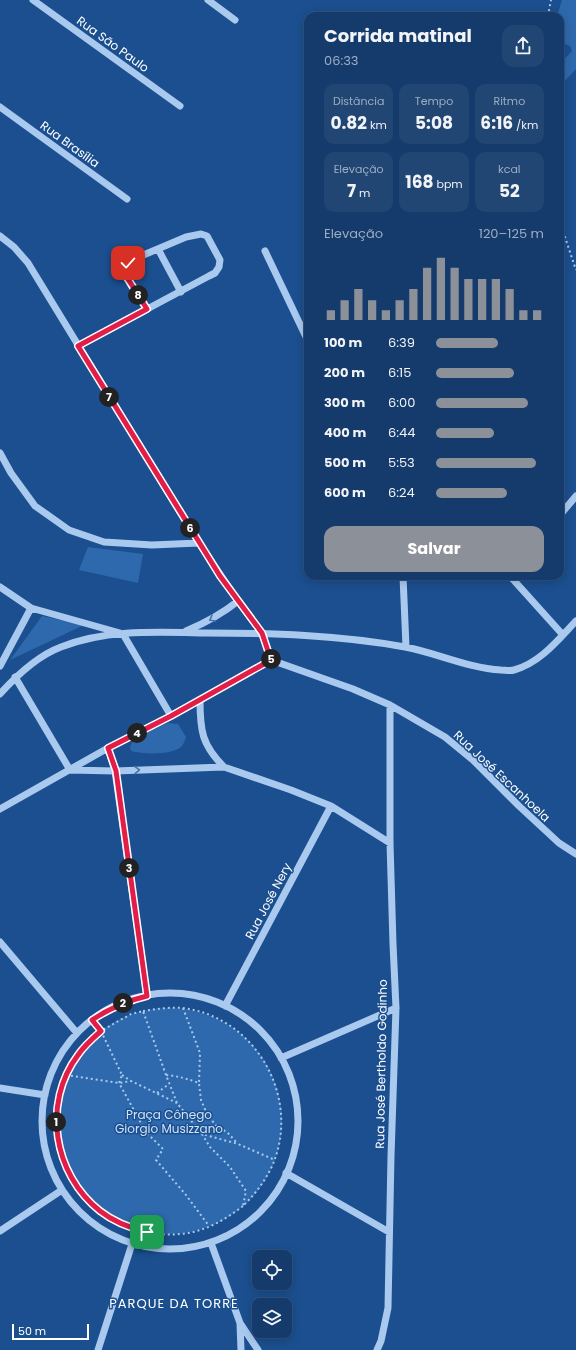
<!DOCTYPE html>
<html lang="pt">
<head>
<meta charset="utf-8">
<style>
	:root { --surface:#143b6b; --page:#214673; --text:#f1f3f6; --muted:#9dadc1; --line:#33557e; --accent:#8c9099 }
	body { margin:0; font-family:Poppins,sans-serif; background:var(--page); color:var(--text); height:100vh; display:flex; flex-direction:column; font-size:15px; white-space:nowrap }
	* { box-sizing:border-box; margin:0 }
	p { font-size:13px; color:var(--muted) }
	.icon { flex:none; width:22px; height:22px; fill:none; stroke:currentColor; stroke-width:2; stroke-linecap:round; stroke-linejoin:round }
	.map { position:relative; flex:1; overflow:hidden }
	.side { position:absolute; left:304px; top:12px; width:260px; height:568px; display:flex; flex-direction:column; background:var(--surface); border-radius:12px; box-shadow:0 2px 10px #0003,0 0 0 1px var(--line) }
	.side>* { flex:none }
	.tools { position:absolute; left:252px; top:1250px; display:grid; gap:8px }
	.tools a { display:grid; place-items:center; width:40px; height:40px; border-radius:8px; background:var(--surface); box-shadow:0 2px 10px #0003,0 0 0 1px var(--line); font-size:20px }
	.scale { position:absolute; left:12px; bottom:10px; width:77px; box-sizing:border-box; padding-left:4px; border:2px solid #fff; border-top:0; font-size:11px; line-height:14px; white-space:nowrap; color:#fff; -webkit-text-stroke:3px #1b4f8f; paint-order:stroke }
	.pin { position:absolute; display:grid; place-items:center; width:34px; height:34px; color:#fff; margin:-17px; border-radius:8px; box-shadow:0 2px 6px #0006 }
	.km { position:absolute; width:20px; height:20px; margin:-10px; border-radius:50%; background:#222; color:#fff; font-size:11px; line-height:20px; text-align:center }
	.round { display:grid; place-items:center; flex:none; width:42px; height:42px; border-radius:12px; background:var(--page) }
	.head { display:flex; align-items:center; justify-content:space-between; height:68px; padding:0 20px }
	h1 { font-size:18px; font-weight:700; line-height:30px }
	.stats { display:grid; grid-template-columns:repeat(3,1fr); gap:6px; height:68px; padding:4px 20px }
	.stats div { display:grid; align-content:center; border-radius:10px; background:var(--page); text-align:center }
	.stats b { font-size:17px; font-weight:700 }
	.stats small { font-size:11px; font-weight:400 }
	.stats p { font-size:11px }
	.chart { height:112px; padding:8px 20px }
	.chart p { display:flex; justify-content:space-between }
	.chart svg { width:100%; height:72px; margin-top:4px; stroke:var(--accent); stroke-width:6 }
	.button { display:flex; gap:8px; margin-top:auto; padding:8px 20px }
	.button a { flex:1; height:46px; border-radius:12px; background:var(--accent); color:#fff; font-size:16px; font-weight:700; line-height:46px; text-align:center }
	ul { padding:0 20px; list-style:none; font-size:13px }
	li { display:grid; grid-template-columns:64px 48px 1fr; align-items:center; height:30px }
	li i { height:10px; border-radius:5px; background:var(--accent) }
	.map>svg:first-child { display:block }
	.green { fill:#2e69ad }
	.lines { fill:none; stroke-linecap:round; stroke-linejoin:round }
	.path { stroke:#a9c9ee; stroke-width:2; stroke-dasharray:2 3; stroke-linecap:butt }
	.minor { stroke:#a9c9ee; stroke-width:7 }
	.oneway { stroke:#4674ac }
	.route-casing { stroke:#fff; stroke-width:8 }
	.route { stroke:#e11d48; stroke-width:5 }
	.labels { text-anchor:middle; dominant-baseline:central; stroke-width:3; stroke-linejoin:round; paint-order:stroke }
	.street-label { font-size:12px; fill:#fff; stroke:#1b4f8f }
	.park-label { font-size:12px; fill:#cfe3fa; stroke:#1b4f8f }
	.neighbourhood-label { font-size:13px; letter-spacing:1px; fill:#fff; stroke:#1b4f8f }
</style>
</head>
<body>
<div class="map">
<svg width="576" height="1350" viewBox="0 0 576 1350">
	<rect width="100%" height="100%" fill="#1b4f8f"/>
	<path class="green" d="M562,0h14v69l-12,13 -4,2v-20l12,-13 -2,-5 -10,-4v-26h-3z
		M88,547l55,7 -5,29 -59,-13z
		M42,616l42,9 -74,35z
		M168,723l10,1 8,13c-1,2 -2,7 -4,9 -10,10 -39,8 -51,5l-1,-4 4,-9z
		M56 1121a113 113 0 1 1 226 0a113 113 0 1 1-226 0Z"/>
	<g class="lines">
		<path class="path" d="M548,16l3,-16
			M560,222l16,48
			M183,1008l17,45 -1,30
			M143,1011c13,-2 26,-4 39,-3 73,8 119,89 91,156 -7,16 -17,29 -30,42l3,-15 -16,-24 -20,-20 -8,-13 36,10 37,16
			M92,1020l9,11c-8,7 -16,14 -23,23 -13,17 -20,39 -22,60 -5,69 56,127 125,120 23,-2 44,-14 62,-28
			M66,1075l53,8 12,-2 46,22
			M122,1075l9,6
			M166,1075l-23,-64 -12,3 -30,17 21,44 -3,8 27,49 17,17 -7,11 30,35 23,31
			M157,1093l12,-9
			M202,1134l-25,-31 -11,-28c12,1 22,4 33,8l2,17 6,14 10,13 10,5 10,11"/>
		<path class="minor" d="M33,0l147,106
			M208,0l27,20
			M0,107l127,92
			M0,236l14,11 14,16 171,280 39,58 24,32 9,27
			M158,249l23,43
			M265,251l43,90
			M78,346l131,-70 6,-3 4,-6 1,-7 -13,-24 -6,-2 -15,3 -52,22c-3,2 -7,5 -8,9 -3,9 15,33 21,41
			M0,453l11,20 24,33 34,24 35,12 48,3 47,-2
			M560,515l16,-19
			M403,576l3,71
			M510,576l53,59
			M0,587l31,21 89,25
			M186,631c19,-8 36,-17 52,-30
			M123,634l48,82
			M271,660l82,29 37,16 55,32 28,23 46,46 40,37 17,11
			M0,666l31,-58
			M15,677l55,93 45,1 109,-4 67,23 40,16 59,37
			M0,694c17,-19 37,-38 61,-47 45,-18 97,-15 144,-14 67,0 134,2 200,14 32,6 63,21 96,23 4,0 9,1 13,0 26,-7 44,-30 62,-49
			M200,700c0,31 2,45 24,67
			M108,748l7,23 32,224
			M0,809l108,-61 63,-32 100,-56
			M0,942l77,91
			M42 1121a128 128 0 1 1 256 0a128 128 0 1 1-256 0Z
			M225,1006l106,-200
			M281,1058l115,-50
			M0,1088l45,7
			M286,1173l103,59
			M0,1231l62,-41
			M211,1243l29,80 18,27
			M240,1324l1,26
			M98,1350l34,-106
			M377,1350l4,-9 7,-33 3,-152 5,-148 -3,-64 -3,-101v-138"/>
	</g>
	<defs><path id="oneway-chevron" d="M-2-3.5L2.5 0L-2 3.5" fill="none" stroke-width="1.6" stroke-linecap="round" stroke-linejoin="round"/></defs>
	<g class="oneway">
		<use href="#oneway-chevron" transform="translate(212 619) rotate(150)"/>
		<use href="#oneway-chevron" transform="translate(137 770) rotate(-2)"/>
	</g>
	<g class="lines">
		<defs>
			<path id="route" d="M128,263l-3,5 1,8 21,33 -69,37 121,196 21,34 42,57 9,27 -100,56 -63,32 8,23 31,225c-21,5 -37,12 -55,24l9,11c-8,7 -17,15 -23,24 -36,48 -25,119 22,156 14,11 30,17 47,21"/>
		</defs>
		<use href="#route" class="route-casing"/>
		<use href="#route" class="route"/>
	</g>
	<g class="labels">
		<g class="street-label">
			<text transform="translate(113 44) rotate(36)">Rua São Paulo</text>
			<text transform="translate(70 144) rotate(36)">Rua Brasília</text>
			<text transform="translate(502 776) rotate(43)">Rua José Escanhoela</text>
			<text transform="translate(268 901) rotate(-62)">Rua José Nery</text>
			<text transform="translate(381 1064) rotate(-89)">Rua José Bertholdo Godinho</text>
		</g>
		<g class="park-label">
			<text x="169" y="1114">Praça Cônego<tspan x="169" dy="14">Giorgio Musizzano</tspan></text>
		</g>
		<g class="neighbourhood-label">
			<text x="174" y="1303">PARQUE DA TORRE</text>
		</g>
	</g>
</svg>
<div class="tools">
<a><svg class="icon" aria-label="locate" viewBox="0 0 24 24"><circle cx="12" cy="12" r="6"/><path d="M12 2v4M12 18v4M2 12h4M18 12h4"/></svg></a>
<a><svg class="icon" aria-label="layers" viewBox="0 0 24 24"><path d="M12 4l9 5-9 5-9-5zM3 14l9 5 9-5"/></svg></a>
</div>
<div class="scale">50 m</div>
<div class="pin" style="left:147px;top:1232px;background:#1e9e55"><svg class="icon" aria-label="arrive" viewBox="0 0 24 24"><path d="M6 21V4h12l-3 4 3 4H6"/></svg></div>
<div class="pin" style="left:128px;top:263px;background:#d93025"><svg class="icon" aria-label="check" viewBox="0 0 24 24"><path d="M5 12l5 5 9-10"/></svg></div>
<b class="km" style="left:56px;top:1122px">1</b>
<b class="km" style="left:123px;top:1003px">2</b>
<b class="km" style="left:129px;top:868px">3</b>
<b class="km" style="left:137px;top:733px">4</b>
<b class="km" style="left:271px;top:659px">5</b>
<b class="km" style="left:190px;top:528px">6</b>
<b class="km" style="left:109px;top:397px">7</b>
<b class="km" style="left:138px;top:295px">8</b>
<section class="side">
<div class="head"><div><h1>Corrida matinal</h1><p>06:33</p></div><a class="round"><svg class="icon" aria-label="share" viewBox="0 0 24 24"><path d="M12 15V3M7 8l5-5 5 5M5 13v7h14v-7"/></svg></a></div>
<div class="stats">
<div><p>Distância</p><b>0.82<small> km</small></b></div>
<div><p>Tempo</p><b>5:08</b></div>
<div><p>Ritmo</p><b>6:16<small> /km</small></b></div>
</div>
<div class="stats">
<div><p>Elevação</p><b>7<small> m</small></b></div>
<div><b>168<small> bpm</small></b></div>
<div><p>kcal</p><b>52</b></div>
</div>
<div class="chart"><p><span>Elevação</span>120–125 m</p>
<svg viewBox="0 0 160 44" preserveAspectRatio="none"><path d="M5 44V38M15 44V32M25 44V25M35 44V32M45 44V38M55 44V32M65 44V25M75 44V12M85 44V6M95 44V12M105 44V19M115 44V19M125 44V19M135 44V25M145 44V38M155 44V38"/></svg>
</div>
<ul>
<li><b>100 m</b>6:39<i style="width:57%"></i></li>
<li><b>200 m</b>6:15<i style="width:72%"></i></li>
<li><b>300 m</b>6:00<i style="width:85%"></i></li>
<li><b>400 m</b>6:44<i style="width:54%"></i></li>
<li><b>500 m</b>5:53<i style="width:93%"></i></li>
<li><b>600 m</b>6:24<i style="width:66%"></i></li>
</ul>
<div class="button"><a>Salvar</a></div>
</section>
</div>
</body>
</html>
